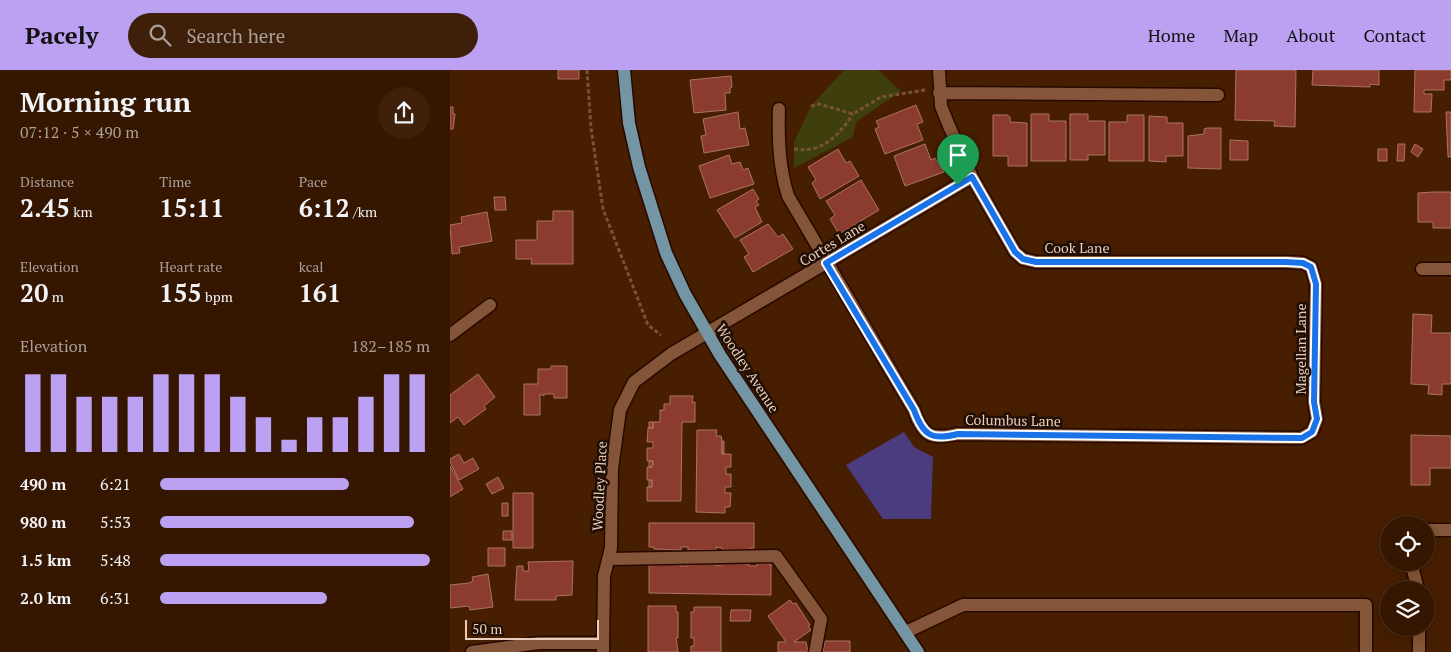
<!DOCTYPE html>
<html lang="en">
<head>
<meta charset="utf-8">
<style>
	:root { --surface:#351600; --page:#3d1f0a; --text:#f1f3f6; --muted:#aa9f99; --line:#4f3522; --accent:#bca0f2 }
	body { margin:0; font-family:"PT Serif",serif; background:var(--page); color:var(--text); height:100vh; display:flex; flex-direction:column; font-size:19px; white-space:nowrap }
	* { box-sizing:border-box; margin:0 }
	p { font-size:16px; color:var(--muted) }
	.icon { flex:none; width:28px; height:28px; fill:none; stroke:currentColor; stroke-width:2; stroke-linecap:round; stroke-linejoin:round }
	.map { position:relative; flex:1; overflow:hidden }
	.panel { display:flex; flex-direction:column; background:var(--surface); width:450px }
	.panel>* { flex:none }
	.controls { position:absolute; left:930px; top:446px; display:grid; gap:10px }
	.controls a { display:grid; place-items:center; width:55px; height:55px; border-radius:50%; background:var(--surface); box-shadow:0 2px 12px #0003,0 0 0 1px var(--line); font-size:25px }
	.scale { position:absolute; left:15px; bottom:12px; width:134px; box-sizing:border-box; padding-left:5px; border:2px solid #e8cdbd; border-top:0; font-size:14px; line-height:18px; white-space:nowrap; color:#e8cdbd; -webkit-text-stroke:4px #200e04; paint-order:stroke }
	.pin { position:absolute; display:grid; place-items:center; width:42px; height:42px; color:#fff; margin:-51px -21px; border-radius:50% 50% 50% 0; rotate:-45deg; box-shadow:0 0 5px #0007 }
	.pin .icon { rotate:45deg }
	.round { display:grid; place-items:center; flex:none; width:52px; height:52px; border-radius:26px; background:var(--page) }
	.head { display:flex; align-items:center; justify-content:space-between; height:85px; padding:0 20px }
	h1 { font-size:28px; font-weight:700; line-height:38px }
	.stats { display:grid; grid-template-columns:repeat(3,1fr); gap:8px; height:85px; padding:5px 20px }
	.stats div { display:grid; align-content:center }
	.stats b { font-size:25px; font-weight:700 }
	.stats small { font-size:14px; font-weight:400 }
	.stats p { font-size:14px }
	.chart { height:140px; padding:10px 20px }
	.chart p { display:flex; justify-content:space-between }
	.chart svg { width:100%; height:90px; margin-top:5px; stroke:var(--accent); stroke-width:6 }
	ul { padding:0 20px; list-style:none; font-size:16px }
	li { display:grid; grid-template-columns:80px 60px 1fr; align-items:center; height:38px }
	li i { height:12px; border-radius:6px; background:var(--accent) }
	header { display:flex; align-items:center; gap:30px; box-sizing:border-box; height:70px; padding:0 25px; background:var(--accent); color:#111 }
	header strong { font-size:24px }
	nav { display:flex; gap:28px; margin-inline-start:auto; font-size:18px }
	.search { width:350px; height:45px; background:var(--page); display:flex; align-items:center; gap:12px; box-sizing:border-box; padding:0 18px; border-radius:28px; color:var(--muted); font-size:19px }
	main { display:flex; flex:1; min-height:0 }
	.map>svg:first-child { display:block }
	.green { fill:#3e3f0d }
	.water { fill:#4b3c80 }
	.building { fill:#8b3c2f; stroke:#ab7267 }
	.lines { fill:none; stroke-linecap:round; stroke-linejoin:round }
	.minor-casing { stroke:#270900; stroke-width:15 }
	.major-casing { stroke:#270900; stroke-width:15 }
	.path { stroke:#785339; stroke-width:3; stroke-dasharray:4 2.5; stroke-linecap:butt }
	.minor { stroke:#845539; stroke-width:12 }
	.major { stroke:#7495a3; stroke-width:12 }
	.route-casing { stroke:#fff; stroke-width:10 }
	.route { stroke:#1a73e8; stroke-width:6 }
	.labels { text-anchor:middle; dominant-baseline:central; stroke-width:5; stroke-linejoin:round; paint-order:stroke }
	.street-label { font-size:14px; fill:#e8cdbd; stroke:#200e04 }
</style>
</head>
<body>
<header>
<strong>Pacely</strong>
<div class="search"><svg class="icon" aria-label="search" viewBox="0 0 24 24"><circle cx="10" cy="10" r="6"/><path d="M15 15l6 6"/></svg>Search here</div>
<nav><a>Home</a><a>Map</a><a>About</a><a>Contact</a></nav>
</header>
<main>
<section class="panel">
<div class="head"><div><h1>Morning run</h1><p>07:12 · 5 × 490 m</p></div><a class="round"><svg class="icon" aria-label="share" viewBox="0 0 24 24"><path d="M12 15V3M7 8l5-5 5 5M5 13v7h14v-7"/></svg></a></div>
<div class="stats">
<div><p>Distance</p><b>2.45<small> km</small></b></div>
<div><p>Time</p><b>15:11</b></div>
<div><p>Pace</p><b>6:12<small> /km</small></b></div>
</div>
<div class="stats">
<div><p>Elevation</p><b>20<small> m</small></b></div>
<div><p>Heart rate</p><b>155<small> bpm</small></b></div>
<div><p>kcal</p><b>161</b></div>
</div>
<div class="chart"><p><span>Elevation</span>182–185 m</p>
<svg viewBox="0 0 160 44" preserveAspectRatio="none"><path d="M5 44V6M15 44V6M25 44V17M35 44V17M45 44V17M55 44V6M65 44V6M75 44V6M85 44V17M95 44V27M105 44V38M115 44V27M125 44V27M135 44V17M145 44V6M155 44V6"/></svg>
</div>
<ul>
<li><b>490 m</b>6:21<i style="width:70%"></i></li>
<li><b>980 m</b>5:53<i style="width:94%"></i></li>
<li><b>1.5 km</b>5:48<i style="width:100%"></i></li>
<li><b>2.0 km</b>6:31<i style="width:62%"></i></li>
</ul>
</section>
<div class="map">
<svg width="1001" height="582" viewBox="0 0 1001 582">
	<rect width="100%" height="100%" fill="#471e00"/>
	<path class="green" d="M394,0h34l23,21 -45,31 -3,15 -59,31v-26l17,-36z"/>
	<path class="water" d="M454,362l10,15 19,10 -2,62h-48l-37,-54z"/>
	<path class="building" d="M108,0h21v9h-21z
		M786,0h60l-1,57 -21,-1 1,-5 -40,-1z
		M863,0h66v15l-9,-1v3l-58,-2z
		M965,0h36v10h-7v10h-20v4h8l-1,18h-17z
		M281,6l1,11 -2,1v5h-5l1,17 -32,3 -4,-33z
		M466,35l7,17 -6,2 6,16 -38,14 -10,-25 4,-2 -3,-6z
		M0,37h3v7h2l-2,15h-3z
		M288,42l2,17 5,-1 4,17 -45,8 -3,-17 5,-1 -3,-16z
		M996,42h5v45h-3z
		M581,44h18v7h17v40h-35z
		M620,44h18v7h17v34h-17v5h-18z
		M543,45h14l3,2v5l17,1v43h-19v-10h-15z
		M677,45h17v46h-35v-39h18z
		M699,46l18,1v6h16v33h-17v6l-17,-1z
		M757,58h14v41l-33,-1v-32l16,-2v-5z
		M780,70l18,1v19h-18z
		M475,74l6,16 4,-2 9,14 -39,14 -11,-30z
		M948,74h7l-1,17h-7z
		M965,74l8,5 -5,8 -7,-5z
		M388,79l8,14 4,-2 9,15 -39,23 -8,-16 4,-3 -8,-13z
		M928,79h9v12h-9z
		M279,85l3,9 8,-2 3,8 5,-2 6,16 -44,14 -11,-32z
		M411,110l18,30 -40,24 -9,-15 5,-4 -9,-14z
		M303,119l6,10 -3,2 3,4 -4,2 7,15 -27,16 -18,-28z
		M983,122h18v36h-18v-6h-15v-29z
		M44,127h11l1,13h-11z
		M103,141h20v53h-42l1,-5h-16v-19h21v-19h16z
		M37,142l5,29 -33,6 1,6 -8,1 -2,-29 12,-2 -1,-6z
		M318,154l10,13 5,-3 10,15 -40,23 -9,-15 5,-3 -9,-14z
		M963,244l19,1 -1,18h20v51h-9v11l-14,-1 1,-9 -18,-1z
		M101,296h16v32h-13v-4h-10v2l-4,-2v21h-16v-31h14v-15h13z
		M28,304l17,23 -11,9 2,3 -22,16 -6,-8 -8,6v-28z
		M220,326h23l-1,6h3v20h-13l-1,79h-34v-14h5v-7h-5v-13h5l1,-3v-3h-6v-13h6v-6h-6l1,-14h5v-6h7v-12h4v-6h6z
		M199,352h4v6h-4z
		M247,360h20l-1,6h5l1,5v13h9v13h-5v7h5v13h-6v6h6l-1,14h-5v6l-29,-1z
		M961,365l40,1v32h-21v17h-19z
		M272,371h2v13h-2z
		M9,384l5,9 9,-5 6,11 -20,11 -9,-18v-3z
		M199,391h4l-1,6h-3z
		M0,396l13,23 -13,8z
		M48,407l6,11 -12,6 -6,-10z
		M199,410h3v7h-3z
		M63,423h20v55h-20z
		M52,433h6v13h-6z
		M199,453h105v25h-4v2h-28v-2l-6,-1v3h-28v-3h-7v3l-27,-1v-2h-5z
		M53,461h9v9h-9z
		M38,478h17v18h-17z
		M123,491l-1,34 -16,1v4h-41l2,-34h6v5h6l-1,-9z
		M204,492l26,1v3h8v-3h27l-1,2 8,1v-3l27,1v2h8v-3l14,1v31l-122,-2v-28l5,1z
		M38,504l5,33 -23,3 -1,-4 -19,2v-23l19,-2 4,-2 -1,-4z
		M340,530l3,4 3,-1 14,22 -2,1 3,4 -17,12h12l2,10h-30v-10h8l-18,-26z
		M198,536h28v6h2v26h-2l2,14h-30z
		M244,537h27v45h-30v-6h3v-8h-3v-26h3z
		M281,540h20l-1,11h-20z
		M375,571h25v11h-27z"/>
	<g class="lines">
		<defs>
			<path id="minor" d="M489,23l279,2
				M329,39c-1,30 0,58 9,87l126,214c9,26 17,30 43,24l344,4 11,-6 5,-13 -3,-17 2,-118 -5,-17 -8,-4 -17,-1h-250l-13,-3 -8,-7 -43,-75 -23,-51 -8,-20 -2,-36
				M972,199h29
				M0,265l40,-30
				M976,460h25
				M159,489l167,-3 45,63 -6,33
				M961,492l7,28
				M456,562l57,-27h403v47
				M22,582l67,-9h64
				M153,582l1,-76 7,-28 1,-79 8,-59 14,-28 37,-28 301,-177
				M969,582v-24"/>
			<path id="major" d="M174,0l5,53 10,44 27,86 19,41 35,61 198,297"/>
		</defs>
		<use href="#minor" class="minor-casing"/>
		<use href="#major" class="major-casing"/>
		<path class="path" d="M137,0l4,58 12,81 45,116 13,10
			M361,36l8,-2 34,10 28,-17 44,-7
			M344,79c28,5 45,-14 59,-35"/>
		<use href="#minor" class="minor"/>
		<use href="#major" class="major"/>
	</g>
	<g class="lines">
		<defs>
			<path id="route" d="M522,107l43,75 8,7 13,3h250l17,1 8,4 5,17 -2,118 3,17 -5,13 -10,6 -344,-4c-27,7 -35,1 -44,-24l-88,-147z"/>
		</defs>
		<use href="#route" class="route-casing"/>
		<use href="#route" class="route"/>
	</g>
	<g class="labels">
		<g class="street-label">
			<text transform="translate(382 173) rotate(-31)">Cortes Lane</text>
			<text x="627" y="177">Cook Lane</text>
			<text transform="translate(850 279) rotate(-90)">Magellan Lane</text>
			<text transform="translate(298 298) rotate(57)">Woodley Avenue</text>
			<text transform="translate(563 350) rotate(1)">Columbus Lane</text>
			<text transform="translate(149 416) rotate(-87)">Woodley Place</text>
		</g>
	</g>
</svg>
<div class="controls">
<a><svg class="icon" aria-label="locate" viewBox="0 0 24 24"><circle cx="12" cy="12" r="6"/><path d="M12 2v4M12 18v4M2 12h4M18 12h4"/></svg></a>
<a><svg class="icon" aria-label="layers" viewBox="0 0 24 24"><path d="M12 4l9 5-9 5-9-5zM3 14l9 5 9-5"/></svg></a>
</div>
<div class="scale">50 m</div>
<div class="pin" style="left:508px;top:115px;background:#1e9e55"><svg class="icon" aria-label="arrive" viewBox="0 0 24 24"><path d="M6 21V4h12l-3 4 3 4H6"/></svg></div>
</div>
</main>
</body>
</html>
